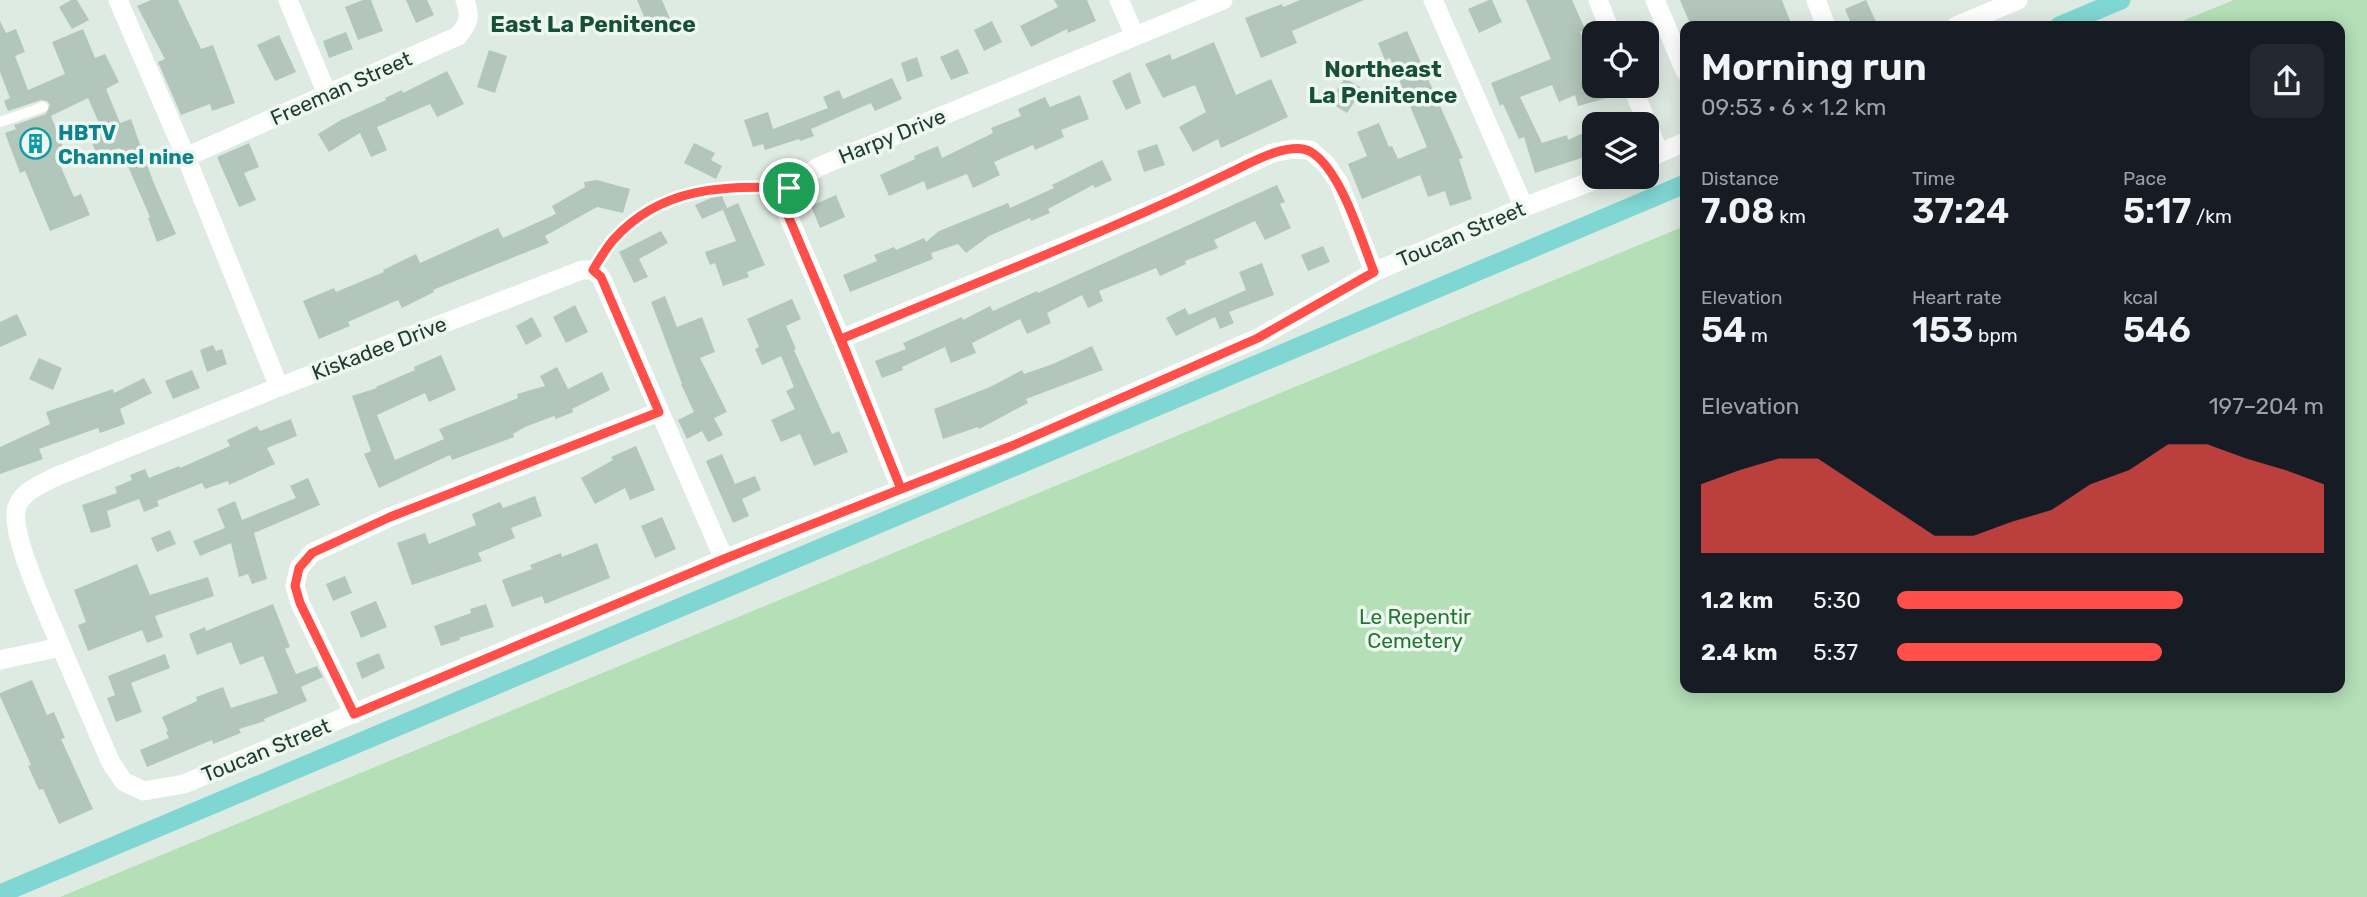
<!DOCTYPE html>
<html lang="en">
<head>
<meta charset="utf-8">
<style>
	:root { --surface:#171b24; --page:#242831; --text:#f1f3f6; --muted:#9ea1a6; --accent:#ff4f48 }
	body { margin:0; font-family:Rubik,sans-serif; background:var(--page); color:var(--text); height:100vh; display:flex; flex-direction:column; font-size:26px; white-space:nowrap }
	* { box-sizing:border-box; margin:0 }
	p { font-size:23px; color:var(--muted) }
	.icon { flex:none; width:38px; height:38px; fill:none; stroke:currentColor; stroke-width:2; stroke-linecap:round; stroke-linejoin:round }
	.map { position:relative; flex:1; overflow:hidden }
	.sheet { position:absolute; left:1680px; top:21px; width:665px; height:672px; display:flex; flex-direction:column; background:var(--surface); border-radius:14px; box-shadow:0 4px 18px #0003 }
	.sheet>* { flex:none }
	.buttons { position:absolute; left:1582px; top:21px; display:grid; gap:14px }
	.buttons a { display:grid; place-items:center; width:77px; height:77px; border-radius:14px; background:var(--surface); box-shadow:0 4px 18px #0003; font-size:35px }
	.pin { position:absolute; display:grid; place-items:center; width:60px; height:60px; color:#fff; margin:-30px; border:4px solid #fff; border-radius:50%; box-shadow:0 2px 7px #0007 }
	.round { display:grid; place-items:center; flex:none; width:74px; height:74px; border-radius:14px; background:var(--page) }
	.headline { display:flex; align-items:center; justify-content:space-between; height:119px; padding:0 21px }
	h1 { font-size:38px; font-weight:600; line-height:52px }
	.stats { display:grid; grid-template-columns:repeat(3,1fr); gap:10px; height:119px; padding:7px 21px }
	.stats div { display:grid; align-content:center }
	.stats b { font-size:35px; font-weight:600 }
	.stats small { font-size:19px; font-weight:400 }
	.stats p { font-size:19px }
	.chart { height:196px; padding:14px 21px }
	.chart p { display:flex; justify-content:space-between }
	.chart svg { width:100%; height:126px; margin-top:7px; fill:var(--accent); opacity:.7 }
	ul { padding:0 21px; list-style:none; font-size:23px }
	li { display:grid; grid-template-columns:112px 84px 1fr; align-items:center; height:52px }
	li i { height:18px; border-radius:9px; background:var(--accent) }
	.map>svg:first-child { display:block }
	.green { fill:#b4dfb7 }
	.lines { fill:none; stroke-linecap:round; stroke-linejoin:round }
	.canal { stroke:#80d6d2; stroke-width:19 }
	.building { fill:#b3c6bb }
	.service { stroke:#fff; stroke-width:10 }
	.minor { stroke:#fff; stroke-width:19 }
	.route-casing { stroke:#fff; stroke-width:14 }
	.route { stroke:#ff4f48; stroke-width:9 }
	.labels { text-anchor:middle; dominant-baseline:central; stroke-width:7; stroke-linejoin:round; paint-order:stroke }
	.street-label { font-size:21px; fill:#1e3c2e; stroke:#eef8f1 }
	.culture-label { font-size:21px; font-weight:bold; fill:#0d838f; stroke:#eef8f1; text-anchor:start }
	.park-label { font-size:21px; fill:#247733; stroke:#eef8f1 }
	.neighbourhood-label { font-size:23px; font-weight:bold; fill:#185037; stroke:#eef8f1 }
</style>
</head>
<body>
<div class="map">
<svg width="2367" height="897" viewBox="0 0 2367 897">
	<rect width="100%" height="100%" fill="#deebe2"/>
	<path class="green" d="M2234,0h133v897h-2307l1625,-671v462h655v-662h-170z"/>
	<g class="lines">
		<path class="canal" d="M2059,26l62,-26
			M0,894l1685,-710"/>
	</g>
	<path class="building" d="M71,0h6l12,20 -17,9 -13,-22z
		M151,0h27l23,49 12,-4 22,58 -23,8 -2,-7 -29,11 -23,-53 7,-3 -28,-53z
		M363,0h8l12,31 -25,9 -13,-33z
		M406,0h21l7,15 -18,8z
		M637,0h25l11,26 -21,9z
		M1054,0h33l9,21 -28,12 -1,-4 -36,18 -11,-21 38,-19z
		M1300,0h64l-72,31 5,12 -36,15 -16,-40 37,-14 1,3z
		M1489,0h3l10,22 -23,11 -11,-24z
		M1526,0h46l13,29 -5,3 14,31v23h26l2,8 -44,12 -3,-11 -16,7 -7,-17 -32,12 22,46 25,-8 1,5 26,-12v26l-59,19 -11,-36 -5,2 -16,-35 -3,2 -9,-23 60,-24z
		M1680,0h102l10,26h-101z
		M1866,0l12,26h-26l-7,-17z
		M0,21l6,12 10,-4 9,23 -10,4 13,34 37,-16 -13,-32 31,-13 12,29 10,-4 14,28 -13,7 14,34 11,-4 22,62 23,53 -19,8 -9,-24 2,-1 -30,-69 -23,8 -8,-22 13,-4 -14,-32 -37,18 15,39 -9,3 17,39 7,-3 9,21 -40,16 -25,-60 -5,2 -15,-40 11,-4 -2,-4 32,-11 4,-9 -3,-4 -6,-1 -33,11 -4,-10 6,-3 -10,-26z
		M992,21l10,21 -18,9 -10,-21z
		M1407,31l56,127 -4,1 13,40 -22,7 -5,-15 -17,6 -8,-22 -58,24 -14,-35 19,-8 -10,-24 22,-9 10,24 3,-1 6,13 29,-12 -37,-89 -5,2 -7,-17z
		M346,32l7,17 -24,9 -6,-17z
		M279,35l17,37 -21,9 -18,-36z
		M1214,42l22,53 35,-16 17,38 -67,31 -3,-9 -25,13 -14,-25 27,-15 -11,-27 -32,13 -18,-34 25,-10 2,6z
		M958,49l11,24 -18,7 -11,-23z
		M489,50l18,6 -12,37 -18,-6z
		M917,57l6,19 -16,6 -6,-19z
		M447,71l17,33 -27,13 -7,-13 -53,23 10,23 -16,7 -11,-24 -31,19 -11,-18 23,-14 45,-20 -1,-2 17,-8 1,3z
		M1130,72l11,31 -15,7 -14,-29z
		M892,78l10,21 -27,12 -4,-8 -60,26 3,7 -14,5 -1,-2 -34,11 -2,-6 -10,3 -9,-27 24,-8 5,17 55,-21 -5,-11 16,-7 4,9z
		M1345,78l18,11 -16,24 -18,-11z
		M1080,95l9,24 -28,11 3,7 -29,13 -2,-5 -39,17 6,13 -27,13 -6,-14 -40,16 -3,-9 -35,15 -9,-21 35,-16 -1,-3 24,-10 4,12 51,-25 -2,-5 30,-12 -3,-7 27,-12 5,10z
		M249,143l10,24 -15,6 12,27 -17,7 -22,-50z
		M694,143l21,10 -4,7 11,6 -6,13 -32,-16z
		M1157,144l8,21 -21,7 -7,-21z
		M1102,160l10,20 -17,8 -2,-3 -45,24 2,4 -19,8 -1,-3 -41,18 -23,17 -8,-9 -27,9 2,6 -83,33 -7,-17 34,-14 -3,-6 20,-8 2,3 28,-12 2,4 13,-11 69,-28 2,5 44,-20 -2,-3z
		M597,180l33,9 -7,24 -26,-6 -52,29 4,7 -116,47 1,2 -32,16 -4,-8 -50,22 2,4 -31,13 -16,-38 31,-13 2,4 48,-20 -1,-2 33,-16 4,9 78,-35 5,10 53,-24 -4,-8 33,-19 -1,-5z
		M1277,185l8,17 -5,2 11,24 -26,12 -10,-19 -41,19 4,8 -33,13 1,3 -26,12 -4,-8 -57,23 4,10 -15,7 -6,-13 -35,18 4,10 -24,11 -7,-15 -48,24 4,10 -25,10 -6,-16 -43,20 1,3 -21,8 -7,-17 31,-12 -3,-6 59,-26 1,3 27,-14 3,5 44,-20 1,2z
		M836,195l9,22 -25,11 -9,-22z
		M722,196l5,12 -25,11 -7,-14 16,-7z
		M738,203l27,62 -18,7 2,5 -26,9 -8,-23 -5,2 -5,-13 31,-11 -13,-31z
		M661,231l7,12 -29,16 9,18 -14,6 -15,-31z
		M1323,246l7,16 -22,9 -7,-16z
		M1262,263l12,32 -45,17 5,11 -14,6 -5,-12 -39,19 -10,-18 19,-10 4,7 57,-25 -7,-18z
		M665,296l12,31 25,-10 13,35 -15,6 27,54 -13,6 9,17 -15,7 -6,-11 -15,8 -9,-19 16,-8 -13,-28h1l-31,-82z
		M792,299l9,20 -15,7 10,23 -2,1 38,84 7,-3 9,21 -34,14 -14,-32 -19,8 -10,-22 24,-11 -9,-18 8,-4 -13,-31 -19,9 -7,-16 4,-2 -12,-28z
		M575,305l13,27 -22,11 -13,-26z
		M17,314l10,21 -27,12v-25z
		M532,317l10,19 -16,9 -10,-19z
		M213,345l3,6 6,-2 5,15 -20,8 -7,-22z
		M1092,346l11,24 -77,29 2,4 -49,26 -1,-2 -35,12 -9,-30 56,-22 32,-17 2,4 29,-10z
		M441,355l15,35 -27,12 -4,-9 -48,22 18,45 49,-21 -5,-10 79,-31 -1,-4 28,-8 -5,-10 17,-9 11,22 34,-17 8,18 -38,19 1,3 -17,7 -2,-3 -29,11 -12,7 1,3 -62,23 -2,-5 -71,33 -15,-34 7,-3 -19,-55 25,-8 -1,-1 39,-17 -1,-3z
		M39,358l23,10 -9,22 -24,-11z
		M192,370l8,18 -27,11 -8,-18z
		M144,378l8,15 -32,16 5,15 -25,9 -2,-5 -59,21 4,10 -43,15v-27l50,-23 -4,-12 67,-23 1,4z
		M291,419l6,17 -30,12 8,16 -46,21 -1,-4 -23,8 -3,-6 -45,18 2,5 -15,6 -5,-13 -32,12 4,16 -20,6 -9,-28 35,-12 -2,-6 17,-7 -2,-5 15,-6 4,9 30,-12 1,2 50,-22 -3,-6 30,-14 3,5z
		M636,446l19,44 -25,10 -5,-12 -30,16 -14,-26 32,-18 -2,-3z
		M722,454l13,30 20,-8 6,14 -19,9 7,17 -16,7 -27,-62z
		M308,478l12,27 -66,28 13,46 -15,5 -4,-10 -9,3 -8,-34 -31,13 -7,-15 32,-13 -8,-19 18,-8 7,19 54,-22 -6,-12z
		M535,496l7,20 -31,12 4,10 -37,15 4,8 -70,24 -15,-42 28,-10 4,11 47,-19 -4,-11 28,-12 3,6z
		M662,517l14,32 -21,9 -14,-32z
		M170,530l6,14 -19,8 -6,-14z
		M597,543l13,35 -65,26 -3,-8 -30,11 -10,-27 30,-11 -2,-4 31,-12 1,4z
		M137,564l13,31 58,-18 6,19 -59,20 8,21 -16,6 -5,-13 -54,21 -10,-26 8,-3 -12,-32z
		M345,576l7,17 -19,8 -7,-17z
		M376,601l11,26 -26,11 -11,-26z
		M273,604l17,43 -5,2 11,25 21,-8 6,11 -22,10 6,14 -43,18 1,2 -26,8 2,4 -28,11 -1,-4 -65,27 -7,-17 29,-12 -3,-6 2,-1 -6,-14 35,-16 -1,-4 27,-10 8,21 47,-15 -15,-37 -23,9 -9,-23 -34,13 -8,-21 16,-7 1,4z
		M486,604l8,23 -35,11 1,2 -19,6 -7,-20 37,-13 -1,-4z
		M379,653l6,15 -23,11 -6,-16z
		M165,654l5,14 -39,15 11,29 -26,10 -9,-24 8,-3 -7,-19z
		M32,680l15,35 7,-3 11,26 -4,1 32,70 -34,15 -16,-35 -4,1 -11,-24 3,-1 -31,-69v-3z"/>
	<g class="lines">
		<path class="service" d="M0,122l43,-15
			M593,270c7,-10 13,-22 21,-31 47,-52 110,-54 175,-51"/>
		<path class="minor" d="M118,0l68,157 93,230
			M288,0l39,94
			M1119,0l16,36
			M1433,0l91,207
			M1598,0l13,33
			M1655,0l30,71
			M1816,0l10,26
			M1956,26l62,-26
			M1632,86l27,67
			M186,157l272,-121c11,-13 13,-20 7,-36
			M1648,158l37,-16
			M841,339l326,-136 105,-50 21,-4 17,1 16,14 13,19 35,89
			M901,489l-60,-150 -58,-135 6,-16 29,-21 405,-167
			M61,647c-11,-28 -53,-115 -44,-140 5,-16 25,-23 38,-30l224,-90 303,-117h11l8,7 123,282
			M0,660l61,-13 50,116 13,19 20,9 40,-7 540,-225 290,-114 244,-107 116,-66 150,-65 79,-30
			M354,714l-54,-111 -5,-17 4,-18 13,-15 78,-36 269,-105"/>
	</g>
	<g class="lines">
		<defs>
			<path id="route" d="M789,188c-65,-3 -128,-1 -175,51 -8,9 -15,21 -21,31l8,7 58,135 -269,105 -78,36 -13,15 -4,18 5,17 54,111 370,-155 177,-70 -60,-150c129,-54 260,-104 386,-165 20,-9 63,-35 84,-22 30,18 50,87 63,120l-116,66 -244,107 -113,44c-38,-95 -77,-190 -118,-285l6,-16"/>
		</defs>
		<use href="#route" class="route-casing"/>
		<use href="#route" class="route"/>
	</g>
	<defs>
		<symbol id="building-ring" viewBox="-11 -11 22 22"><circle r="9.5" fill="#eef8f1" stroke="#0f9aa8" stroke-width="1.5"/><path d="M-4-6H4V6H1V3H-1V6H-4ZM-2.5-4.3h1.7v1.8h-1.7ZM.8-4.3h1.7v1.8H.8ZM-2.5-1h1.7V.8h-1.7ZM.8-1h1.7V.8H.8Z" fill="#0f9aa8"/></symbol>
	</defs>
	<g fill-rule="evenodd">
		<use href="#building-ring" x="18" y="126" width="35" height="35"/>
	</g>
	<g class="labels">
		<g class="street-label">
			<text transform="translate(341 88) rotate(-24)">Freeman Street</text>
			<text transform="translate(892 136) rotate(-22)">Harpy Drive</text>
			<text transform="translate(1461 234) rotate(-23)">Toucan Street</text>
			<text transform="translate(379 348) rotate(-21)">Kiskadee Drive</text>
			<text transform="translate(266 750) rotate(-22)">Toucan Street</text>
		</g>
		<g class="culture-label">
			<text x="58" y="132">HBTV<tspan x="58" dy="24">Channel nine</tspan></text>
		</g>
		<g class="park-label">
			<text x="1415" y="616">Le Repentir<tspan x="1415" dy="24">Cemetery</tspan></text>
		</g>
		<g class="neighbourhood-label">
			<text x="593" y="24">East La Penitence</text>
			<text x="1383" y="69">Northeast<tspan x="1383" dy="26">La Penitence</tspan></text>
		</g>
	</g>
</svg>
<div class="buttons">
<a><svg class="icon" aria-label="locate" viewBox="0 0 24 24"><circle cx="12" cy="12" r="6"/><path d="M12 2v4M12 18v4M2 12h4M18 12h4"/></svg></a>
<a><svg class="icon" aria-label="layers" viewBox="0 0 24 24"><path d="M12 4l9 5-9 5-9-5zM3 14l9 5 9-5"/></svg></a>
</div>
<div class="pin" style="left:789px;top:188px;background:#1e9e55"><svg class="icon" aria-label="arrive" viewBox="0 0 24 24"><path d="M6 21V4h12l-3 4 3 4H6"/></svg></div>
<section class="sheet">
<div class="headline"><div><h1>Morning run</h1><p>09:53 · 6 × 1.2 km</p></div><a class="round"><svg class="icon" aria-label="share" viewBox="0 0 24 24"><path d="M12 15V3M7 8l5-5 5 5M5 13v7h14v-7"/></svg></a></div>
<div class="stats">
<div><p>Distance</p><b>7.08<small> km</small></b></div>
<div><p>Time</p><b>37:24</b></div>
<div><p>Pace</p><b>5:17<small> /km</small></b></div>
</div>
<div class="stats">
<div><p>Elevation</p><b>54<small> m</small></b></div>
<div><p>Heart rate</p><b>153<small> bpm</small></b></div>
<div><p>kcal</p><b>546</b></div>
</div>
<div class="chart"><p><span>Elevation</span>197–204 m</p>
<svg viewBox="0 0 160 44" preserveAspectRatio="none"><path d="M0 44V20L10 15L20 11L30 11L40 20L50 29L60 38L70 38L80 33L90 29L100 20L110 15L120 6L130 6L140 11L150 15L160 20V44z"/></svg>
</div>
<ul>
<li><b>1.2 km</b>5:30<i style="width:67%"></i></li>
<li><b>2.4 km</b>5:37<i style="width:62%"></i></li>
</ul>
</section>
</div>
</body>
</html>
